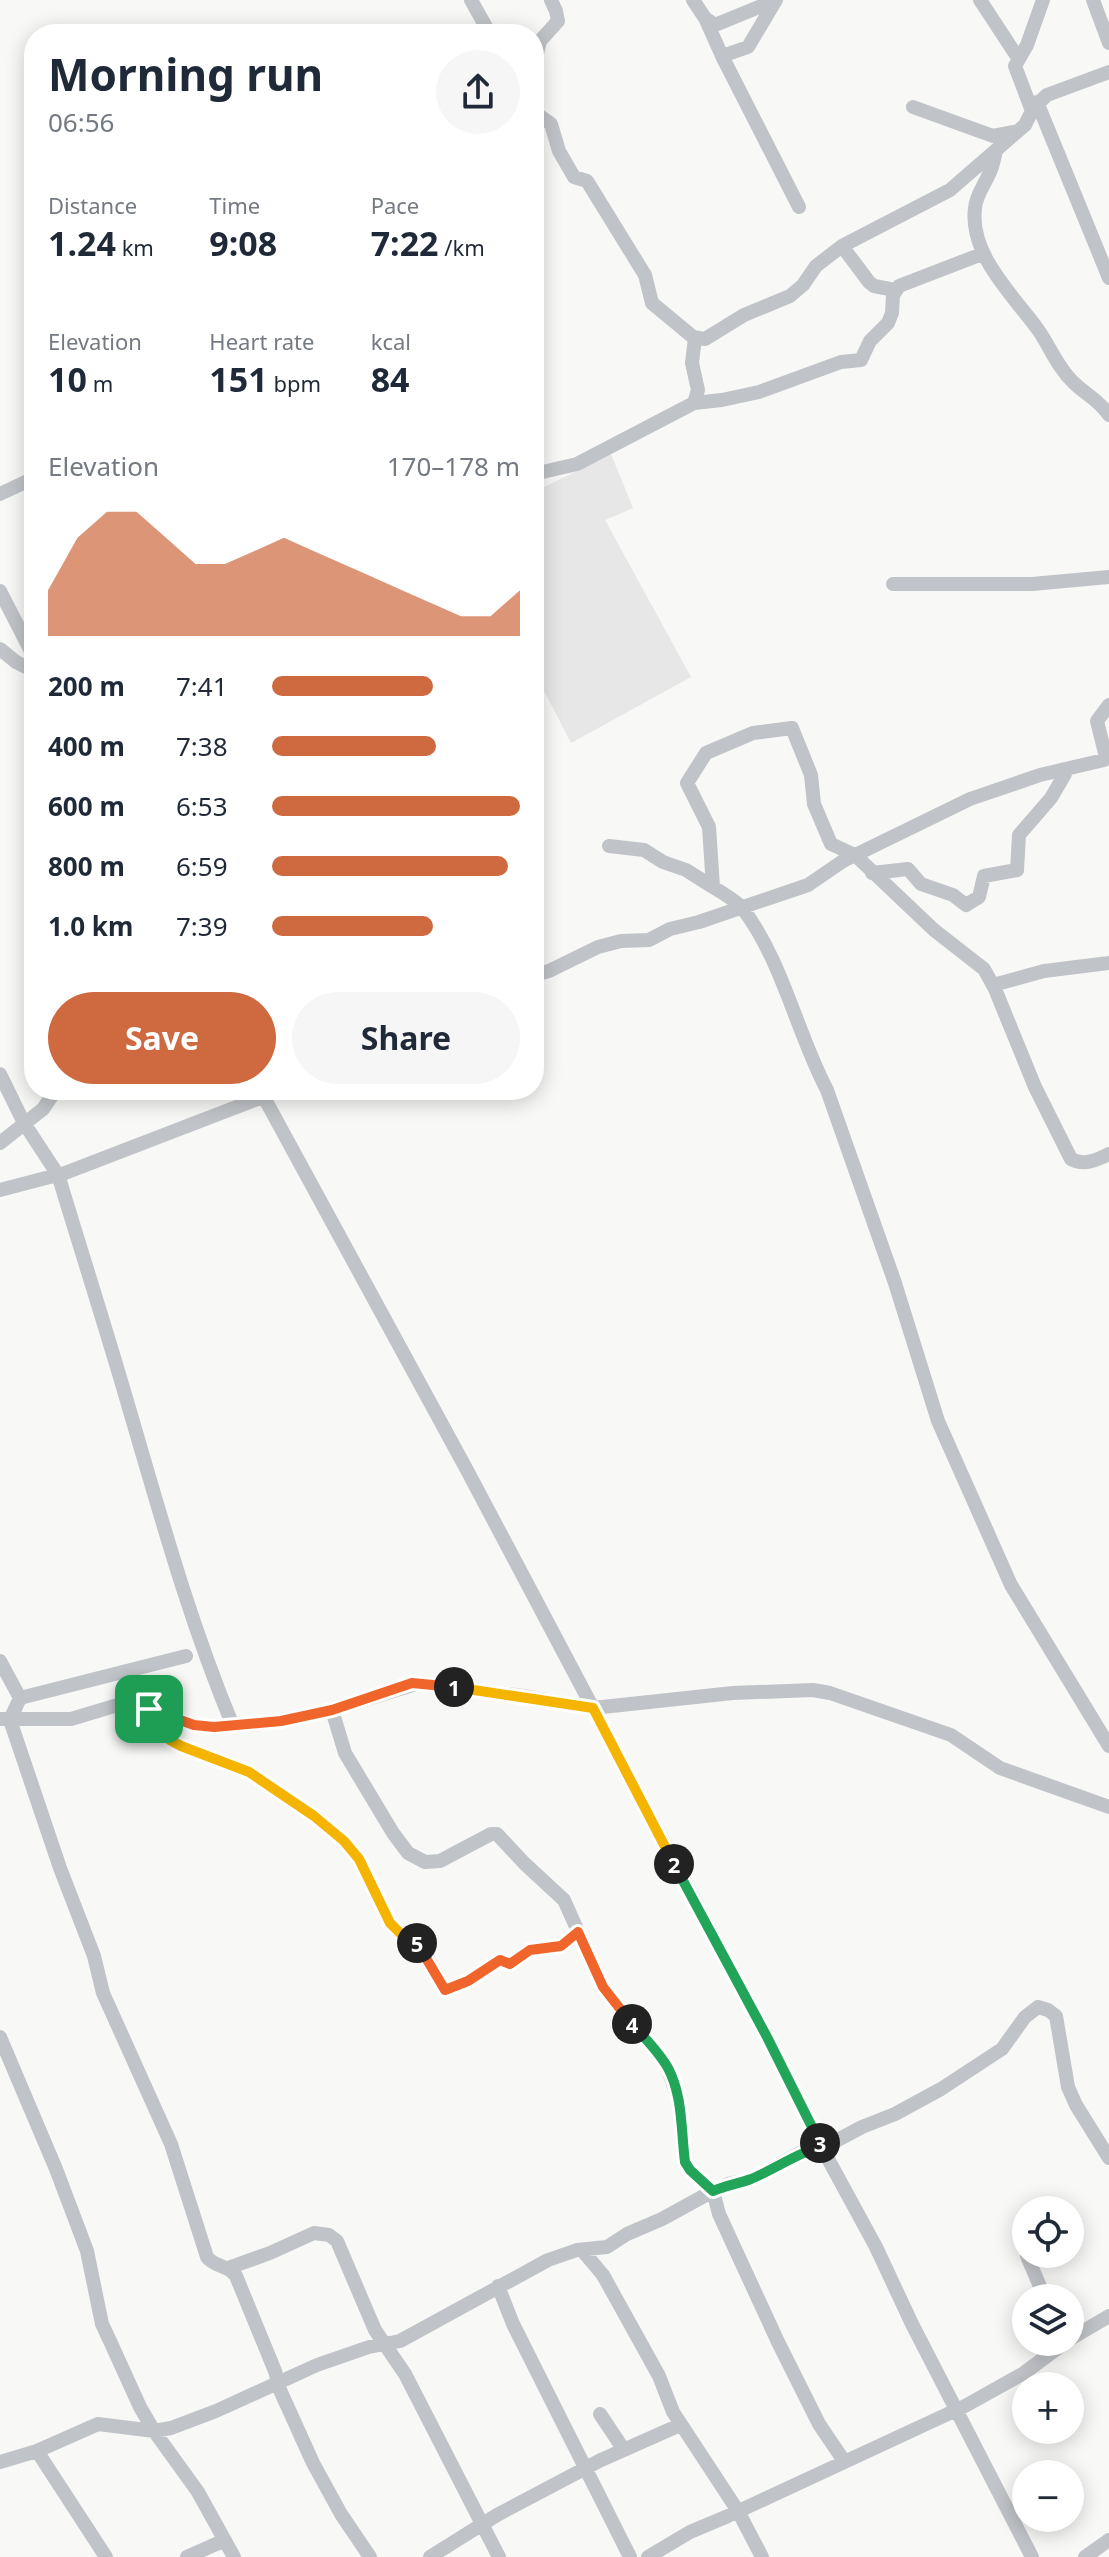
<!DOCTYPE html>
<html lang="en">
<head>
<meta charset="utf-8">
<style>
	:root { --surface:#fff; --page:#f6f6f7; --text:#1f2937; --muted:#747a83; --accent:#cf693f }
	body { margin:0; font-family:"Noto Sans",sans-serif; background:var(--page); color:var(--text); height:100vh; display:flex; flex-direction:column; font-size:30px; white-space:nowrap }
	* { box-sizing:border-box; margin:0 }
	p { font-size:26px; color:var(--muted) }
	.icon { flex:none; width:44px; height:44px; fill:none; stroke:currentColor; stroke-width:2; stroke-linecap:round; stroke-linejoin:round }
	.map { position:relative; flex:1; overflow:hidden }
	.sheet { position:absolute; left:24px; top:24px; width:520px; height:1076px; display:flex; flex-direction:column; background:var(--surface); border-radius:32px; box-shadow:0 4px 20px #0003 }
	.sheet>* { flex:none }
	.tools { position:absolute; left:1012px; top:2196px; display:grid; gap:16px }
	.tools a { display:grid; place-items:center; width:72px; height:72px; border-radius:50%; background:var(--surface); box-shadow:0 4px 20px #0003; font-size:40px }
	.pin { position:absolute; display:grid; place-items:center; width:68px; height:68px; color:#fff; margin:-34px; border-radius:16px; box-shadow:0 4px 12px #0006 }
	.km { position:absolute; width:40px; height:40px; margin:-20px; border-radius:50%; background:#222; color:#fff; font-size:22px; line-height:40px; text-align:center }
	.round { display:grid; place-items:center; flex:none; width:84px; height:84px; border-radius:42px; background:var(--page) }
	.head { display:flex; align-items:center; justify-content:space-between; height:136px; padding:0 24px }
	h1 { font-size:44px; font-weight:700; line-height:60px }
	.stats { display:grid; grid-template-columns:repeat(3,1fr); gap:12px; height:136px; padding:8px 24px }
	.stats div { display:grid; align-content:center }
	.stats b { font-size:34px; font-weight:700 }
	.stats small { font-size:22px; font-weight:400 }
	.stats p { font-size:22px }
	.chart { height:224px; padding:16px 24px }
	.chart p { display:flex; justify-content:space-between }
	.chart svg { width:100%; height:144px; margin-top:8px; fill:var(--accent); opacity:.7 }
	.button { display:flex; gap:16px; margin-top:auto; padding:16px 24px }
	.button a { flex:1; height:92px; border-radius:48px; background:var(--accent); color:#fff; font-size:32px; font-weight:700; line-height:92px; text-align:center }
	.button a+a { background:var(--page); color:var(--text) }
	ul { padding:0 24px; list-style:none; font-size:26px }
	li { display:grid; grid-template-columns:128px 96px 1fr; align-items:center; height:60px }
	li i { height:20px; border-radius:10px; background:var(--accent) }
	.map>svg:first-child { display:block }
	.built { fill:#e6e7e6 }
	.lines { fill:none; stroke-linecap:round; stroke-linejoin:round }
	.minor { stroke:#c0c3c7; stroke-width:14 }
	.split-1-casing { stroke:#fff; stroke-width:16 }
	.split-2-casing { stroke:#fff; stroke-width:16 }
	.split-3-casing { stroke:#fff; stroke-width:16 }
	.split-4-casing { stroke:#fff; stroke-width:16 }
	.split-5-casing { stroke:#fff; stroke-width:16 }
	.split-6-casing { stroke:#fff; stroke-width:16 }
	.split-1 { stroke:#f0652b; stroke-width:10 }
	.split-2 { stroke:#f5b400; stroke-width:10 }
	.split-3 { stroke:#22a559; stroke-width:10 }
	.split-4 { stroke:#22a559; stroke-width:10 }
	.split-5 { stroke:#f0652b; stroke-width:10 }
	.split-6 { stroke:#f5b400; stroke-width:10 }
</style>
</head>
<body>
<div class="map">
<svg width="1109" height="2557" viewBox="0 0 1109 2557">
	<rect width="100%" height="100%" fill="#f8f8f6"/>
	<path class="built" d="M611,454l22,54 -28,12 86,157 -120,66 -37,-72v-179z"/>
	<g class="lines">
		<path class="minor" d="M471,0l19,34
			M693,0l12,18 10,7 61,-25
			M980,0l38,58
			M1093,0l16,43
			M705,18l17,38 26,-9 28,-47
			M722,56l77,151
			M534,66l6,-25 18,-20 -2,-10 -5,-11
			M1037,102l72,176
			M913,107l80,29 21,-4
			M1032,111l-17,-45 12,-21 16,-45
			M534,112l17,12 8,27 15,26 13,4 58,94 7,28 41,34 12,2 39,-24 46,-19 13,-11 13,-19 26,-20 108,-56 75,-65 9,-18 13,-12 62,-23
			M996,151c-2,7 -3,16 -7,23 -5,12 -13,21 -14,34 -6,47 39,88 64,123 11,16 19,37 34,51 13,13 24,16 36,33
			M842,246l27,36 5,4 21,4
			M694,403l28,-3 37,-8 82,-30 20,-2 9,-19 18,-18 4,-10 1,-18 6,-9 83,-32
			M534,474l43,-10 117,-61 4,-13 -6,-27 3,-25
			M0,494l34,-16
			M893,584h139l77,-7
			M0,591l34,66
			M0,649l16,13 18,9
			M609,846l35,4 19,12 23,8 27,17 -4,-60 -22,-44 19,-30 47,-20 39,-5 19,47 3,29 17,40 24,11 79,75 50,39 11,20 40,98 36,72c13,7 26,1 38,-5
			M872,873l36,-4 13,15 32,11 13,10 13,-8 5,-21 33,-6 2,-35 32,-37 14,-24
			M713,887c9,6 23,13 30,22 40,53 53,122 84,181l68,193 43,138 73,164 98,161
			M534,975l15,-4 49,-24 23,-6 28,-1 21,-11 29,-7 109,-37 35,-24 127,-62 70,-24 64,-15 2,-3 -9,-36 12,-16
			M993,985l51,-14 65,-8
			M0,1074l24,49 34,52
			M260,1090l208,382 299,565 54,109 55,101 36,77 120,233
			M0,1143l43,-34 13,-19
			M60,1181c23,76 47,151 69,227 32,109 60,212 104,318
			M0,1190l65,-17 195,-75
			M0,1661l20,37 -10,22 50,148 34,88 9,37 68,151 36,113c7,10 22,8 29,19l39,95 5,19 33,73 28,51 29,43
			M20,1698l166,-42
			M149,1709l8,18 13,13 11,6 68,26 65,44 30,25 15,18 31,64 13,13 18,10 24,44 23,-9 32,-21 10,4c6,-4 11,-10 17,-12 20,-8 36,0 51,-20
			M332,1710l13,43 48,80 15,20 17,9 15,-1 51,-27h6l27,29 40,37 39,87 63,77 12,34 8,65 4,7 23,21 6,23 59,128 41,82 25,37
			M0,1719h71l50,-15 41,9 41,14 57,-3 72,-14 87,-27 104,13 70,12 140,-15 80,-3 17,3 121,42 49,33 109,39
			M0,2037l56,132 31,82 15,73 8,17 30,66 14,24 44,61 36,65
			M582,2250l21,25 56,101 14,36 65,99 24,46
			M1027,2256l18,42
			M228,2268l42,-15 44,-20 15,2 8,6 38,89 30,44 94,183
			M498,2286l15,38 117,233
			M1070,2339l39,-23
			M600,2414l24,36
			M37,2451l69,106
			M0,2462l37,-11 61,-27 56,7 17,-3 45,-17 101,-46 52,-18 31,-6 148,-81 29,-10 30,-3 20,-13 35,-15 51,-28 15,-7 22,-4 50,-27 32,-10 30,-16 33,-13 46,-25 61,-40 23,-32 13,-10 10,3 8,6 12,71 8,18 33,53
			M187,2557l38,-17
			M430,2557l67,-42 104,-55 79,-35
			M648,2557l42,-25 38,-16 237,-110 59,-33 42,-31
			M1085,2557l24,-17"/>
	</g>
	<g class="lines">
		<defs>
			<path id="split-1" d="M149,1709l45,16 20,2 67,-6 51,-11 80,-27 42,4"/>
			<path id="split-2" d="M454,1687l139,21 81,156"/>
			<path id="split-3" d="M674,1864l93,173 53,106"/>
			<path id="split-4" d="M632,2024c13,14 27,28 36,44 15,28 13,63 17,94l5,8 23,21c13,-6 25,-7 38,-12 24,-10 45,-25 70,-33l-1,-3"/>
			<path id="split-5" d="M417,1943l28,47 23,-9 32,-21 10,4 20,-14 31,-4 17,-14 25,55 29,37"/>
			<path id="split-6" d="M149,1709l8,18 13,13 11,6 68,26 65,44 30,25 15,18 31,64 13,13 14,7"/>
		</defs>
		<use href="#split-1" class="split-1-casing"/>
		<use href="#split-2" class="split-2-casing"/>
		<use href="#split-3" class="split-3-casing"/>
		<use href="#split-4" class="split-4-casing"/>
		<use href="#split-5" class="split-5-casing"/>
		<use href="#split-6" class="split-6-casing"/>
		<use href="#split-1" class="split-1"/>
		<use href="#split-2" class="split-2"/>
		<use href="#split-3" class="split-3"/>
		<use href="#split-4" class="split-4"/>
		<use href="#split-5" class="split-5"/>
		<use href="#split-6" class="split-6"/>
	</g>
</svg>
<div class="tools">
<a><svg class="icon" aria-label="locate" viewBox="0 0 24 24"><circle cx="12" cy="12" r="6"/><path d="M12 2v4M12 18v4M2 12h4M18 12h4"/></svg></a>
<a><svg class="icon" aria-label="layers" viewBox="0 0 24 24"><path d="M12 4l9 5-9 5-9-5zM3 14l9 5 9-5"/></svg></a>
<a>+</a>
<a>−</a>
</div>
<div class="pin" style="left:149px;top:1709px;background:#1e9e55"><svg class="icon" aria-label="arrive" viewBox="0 0 24 24"><path d="M6 21V4h12l-3 4 3 4H6"/></svg></div>
<b class="km" style="left:454px;top:1687px">1</b>
<b class="km" style="left:674px;top:1864px">2</b>
<b class="km" style="left:820px;top:2143px">3</b>
<b class="km" style="left:632px;top:2024px">4</b>
<b class="km" style="left:417px;top:1943px">5</b>
<section class="sheet">
<div class="head"><div><h1>Morning run</h1><p>06:56</p></div><a class="round"><svg class="icon" aria-label="share" viewBox="0 0 24 24"><path d="M12 15V3M7 8l5-5 5 5M5 13v7h14v-7"/></svg></a></div>
<div class="stats">
<div><p>Distance</p><b>1.24<small> km</small></b></div>
<div><p>Time</p><b>9:08</b></div>
<div><p>Pace</p><b>7:22<small> /km</small></b></div>
</div>
<div class="stats">
<div><p>Elevation</p><b>10<small> m</small></b></div>
<div><p>Heart rate</p><b>151<small> bpm</small></b></div>
<div><p>kcal</p><b>84</b></div>
</div>
<div class="chart"><p><span>Elevation</span>170–178 m</p>
<svg viewBox="0 0 160 44" preserveAspectRatio="none"><path d="M0 44V30L10 14L20 6L30 6L40 14L50 22L60 22L70 18L80 14L90 18L100 22L110 26L120 30L130 34L140 38L150 38L160 30V44z"/></svg>
</div>
<ul>
<li><b>200 m</b>7:41<i style="width:65%"></i></li>
<li><b>400 m</b>7:38<i style="width:66%"></i></li>
<li><b>600 m</b>6:53<i style="width:100%"></i></li>
<li><b>800 m</b>6:59<i style="width:95%"></i></li>
<li><b>1.0 km</b>7:39<i style="width:65%"></i></li>
</ul>
<div class="button"><a>Save</a><a>Share</a></div>
</section>
</div>
</body>
</html>
